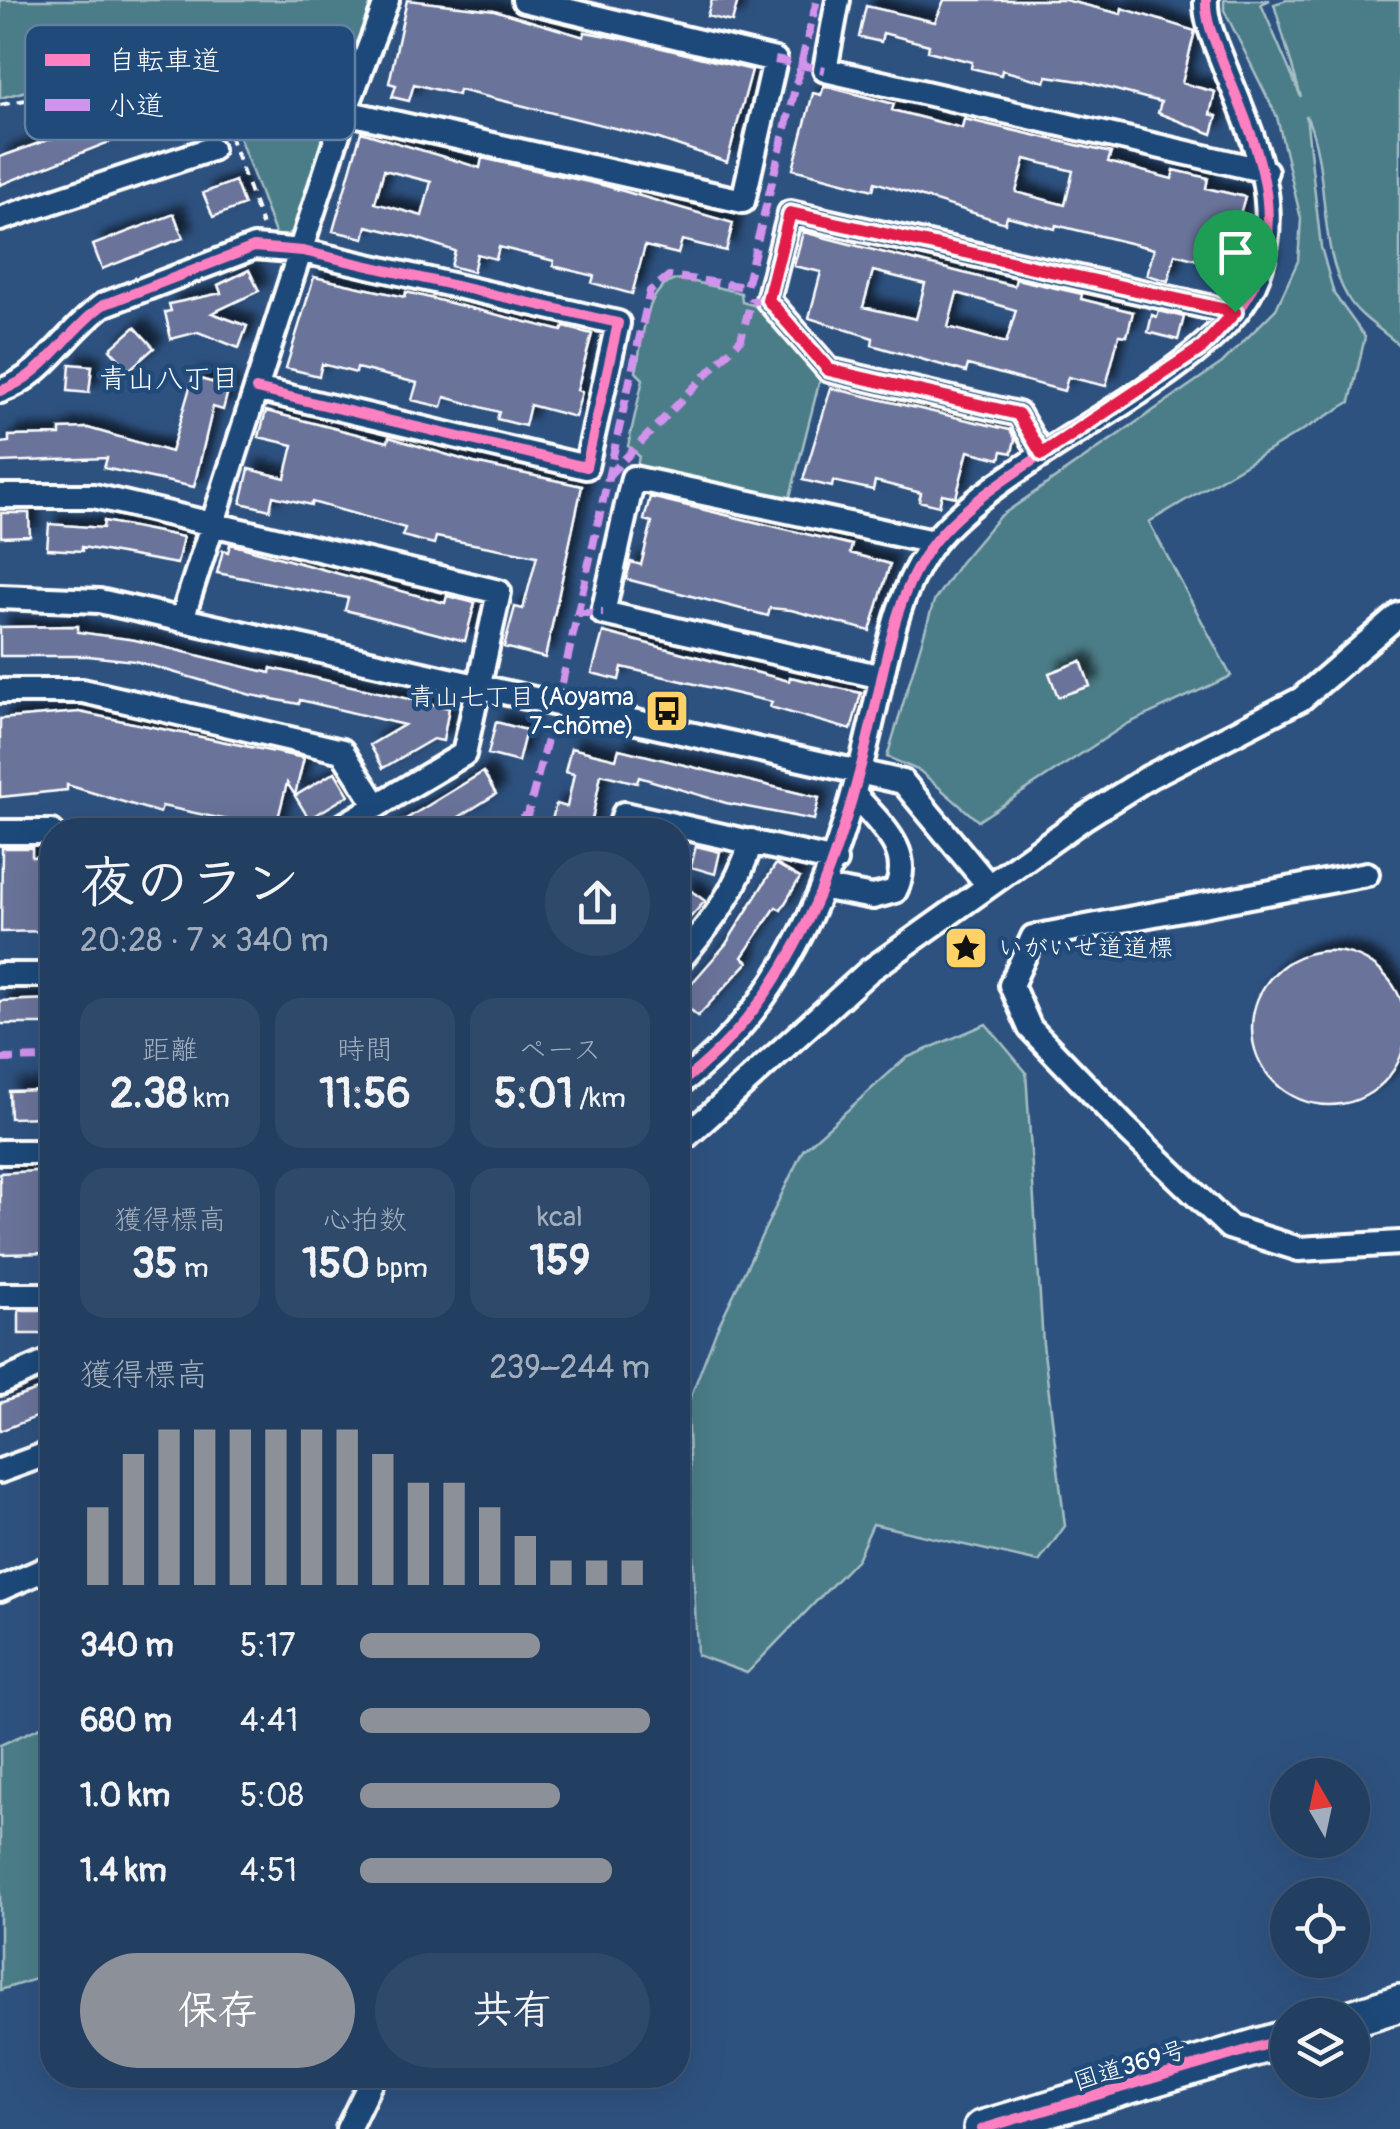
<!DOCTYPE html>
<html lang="ja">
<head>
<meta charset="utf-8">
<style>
	:root { --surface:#223e60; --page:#2e4969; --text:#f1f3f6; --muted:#a2aebd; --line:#3f5775; --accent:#8c9099 }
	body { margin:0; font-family:Pangolin,"Klee One",sans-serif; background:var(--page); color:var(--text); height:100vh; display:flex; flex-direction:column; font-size:38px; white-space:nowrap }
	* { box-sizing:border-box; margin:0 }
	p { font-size:32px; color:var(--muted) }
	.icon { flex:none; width:55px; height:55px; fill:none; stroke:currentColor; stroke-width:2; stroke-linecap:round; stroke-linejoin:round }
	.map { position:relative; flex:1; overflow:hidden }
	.sheet { position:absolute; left:40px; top:818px; width:650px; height:1270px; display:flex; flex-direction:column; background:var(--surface); border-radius:40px; box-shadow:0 10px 40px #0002,0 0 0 2px var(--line) }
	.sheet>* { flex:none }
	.needle { width:65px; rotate:351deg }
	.buttons { position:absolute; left:1270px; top:1758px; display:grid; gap:20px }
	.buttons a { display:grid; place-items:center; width:100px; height:100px; border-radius:50%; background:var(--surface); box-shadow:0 10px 40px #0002,0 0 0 2px var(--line); font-size:50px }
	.pin { position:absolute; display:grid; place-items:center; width:85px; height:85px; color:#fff; margin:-102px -42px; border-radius:50% 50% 50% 0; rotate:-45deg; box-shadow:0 0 10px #0007 }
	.pin .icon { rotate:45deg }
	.round { display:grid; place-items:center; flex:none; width:105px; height:105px; border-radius:52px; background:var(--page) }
	.summary { display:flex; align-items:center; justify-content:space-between; height:170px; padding:0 40px }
	h1 { font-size:55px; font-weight:800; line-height:75px }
	.stats { display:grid; grid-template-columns:repeat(3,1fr); gap:15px; height:170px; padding:10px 40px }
	.stats div { display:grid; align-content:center; border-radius:25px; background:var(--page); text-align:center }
	.stats b { font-size:42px; font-weight:800 }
	.stats small { font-size:28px; font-weight:400 }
	.stats p { font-size:28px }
	.chart { height:280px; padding:20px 40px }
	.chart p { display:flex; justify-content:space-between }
	.chart svg { width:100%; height:180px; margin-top:10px; stroke:var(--accent); stroke-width:6 }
	.button { display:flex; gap:20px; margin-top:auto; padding:20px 40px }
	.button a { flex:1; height:115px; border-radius:60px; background:var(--accent); color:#fff; font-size:40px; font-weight:800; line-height:115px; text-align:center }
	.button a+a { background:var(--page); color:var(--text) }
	ul { padding:0 40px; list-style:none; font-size:32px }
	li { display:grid; grid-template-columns:160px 120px 1fr; align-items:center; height:75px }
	li i { height:25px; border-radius:12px; background:var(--accent) }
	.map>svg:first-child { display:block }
	.green { fill:#4c7d88; stroke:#a6bec4; stroke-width:2.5 }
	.building { fill:#6b739a; stroke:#fff; stroke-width:2.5; fill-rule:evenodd; filter:url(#shadow) }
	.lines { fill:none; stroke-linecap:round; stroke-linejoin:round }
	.minor-casing { stroke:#fff; stroke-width:30 }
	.highway-casing { stroke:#fff; stroke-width:42 }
	.path { stroke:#fff; stroke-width:4; stroke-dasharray:10 8; stroke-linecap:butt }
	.minor { stroke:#1f4a7a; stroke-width:22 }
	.highway { stroke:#1f4a7a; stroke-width:35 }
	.quiet { stroke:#d193ec; stroke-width:8; stroke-dasharray:15 8; stroke-linecap:butt }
	.cycleway-casing { stroke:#1f4a7a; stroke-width:16 }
	.cycleway { stroke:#ff80c0; stroke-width:10 }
	.route-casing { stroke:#fff; stroke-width:20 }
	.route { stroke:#e11d48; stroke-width:12 }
	.labels { text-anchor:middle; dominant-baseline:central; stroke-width:9; stroke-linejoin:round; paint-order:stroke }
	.poi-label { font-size:25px; fill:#fff; stroke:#1f4a7a; text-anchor:end }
	.street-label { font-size:25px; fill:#fff; stroke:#1f4a7a }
	.neighbourhood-label { font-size:28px; fill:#fff; stroke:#1f4a7a }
	.key { fill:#1f4a7a; stroke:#6280a2; stroke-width:2.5 }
	.key-label { font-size:28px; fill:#fff }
</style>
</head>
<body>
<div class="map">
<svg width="1400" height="2129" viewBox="0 0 1400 2129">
	<defs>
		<filter id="shadow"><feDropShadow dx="9" dy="-9" stdDeviation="5" flood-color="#0009"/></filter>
	</defs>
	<rect width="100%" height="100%" fill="#2e5280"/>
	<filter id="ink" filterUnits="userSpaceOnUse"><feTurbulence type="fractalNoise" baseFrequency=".01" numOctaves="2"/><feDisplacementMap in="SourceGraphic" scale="20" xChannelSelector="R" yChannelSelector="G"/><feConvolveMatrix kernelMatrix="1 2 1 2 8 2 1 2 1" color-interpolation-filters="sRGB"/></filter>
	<g filter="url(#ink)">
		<path class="green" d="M0,0h373l-75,228 -13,8h-9l-54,-145 -32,-51 -22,13 -168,45z
			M1224,0h46l-9,4 40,93 -27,-93 13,-4h113v346c-15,-14 -42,-30 -52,-48 -32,-54 -17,-127 -42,-183l15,132 13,47 31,43 -15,65 -201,120 82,154 -104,48 -149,97 -58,-50 -33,-14 47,-156 26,-38 39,-46 223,-154 54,-54 22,-48 3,-42 -24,-102 -53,-107z
			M682,279l59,14 1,9 14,4 64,73 -31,122 -152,-35 2,-10 -11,-10 15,-67 -7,-7c7,-30 7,-91 46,-93z
			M986,1024l40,48 17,272 22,182 -26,36 -166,-38 -16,35 -110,114 -50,-18 -10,-249 29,-75 87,-181 103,-92z
			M52,1722v252l-52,16v-245z"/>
		<path class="building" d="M407,0l87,10 90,27 1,-5 44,8 123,30 -25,92 -68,-23 -200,-49 -1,5 -44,-11 -5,17 -17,-4 4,-12 -7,-2z
			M712,0h26l-6,22 -25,-6z
			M944,0h121l56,14 1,-6 73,23 -13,52 33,9 -5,22 7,2 -5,18 -54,-21 3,-11 -12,-3 -63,-17 -39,-6 -2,6 -43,-12 -1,5 -30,-7 1,-6 -44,-11 1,-6 -46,-12 -2,9 -22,-5 7,-31 69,16z
			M824,86l70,18 -2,6 70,18 2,-9 147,34 -3,9 64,17 2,-9 34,8 -2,10 39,9 -21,70 -49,-13 -7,27 -21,-6 7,-26 -98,-24 -1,4 -48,-13 -2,7 -130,-41 -2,8 -80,-21 20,-76 8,2zM1025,159l48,12 -8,34 -49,-13z
			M185,92l9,24 -31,13 -3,-7 -160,63v-28l98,-35 -2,-4 32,-12 3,7z
			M361,132l119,36 2,-10 124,28 127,37 -7,28 -44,-11 -4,14 -33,-8 -13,48 -40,-11 2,-7 -41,-10 1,-5 -55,-14 -3,12 -19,-5 -4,18 -22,-6 4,-15 -39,-13 -49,-12 -3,12 -31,-7zM384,170l47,12 -9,34 -47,-13z
			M235,181l9,24 -31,12 -10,-24z
			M174,214l9,24 -81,31 -9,-24z
			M803,232l211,54 2,-7 66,15 -1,5 52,13 -6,24 -8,-1 -13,51 -38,-9 -4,14 -96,-26 -2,7 -94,-27 1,-7 -64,-20 12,-46 -27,-6zM873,271l52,13 -9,35 -53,-12zM957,293l59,17 -10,33 -58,-16z
			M249,270l10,21 -47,22 35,13 -8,22 -41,-16 -27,7 -6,-27 6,-1 -2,-7 52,-11 -3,-8z
			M314,277l91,20 1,-5 156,39 2,-4 28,7 -15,56 5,2 -7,25 -45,-12 -5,21 -28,-7 2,-7 -54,-15 -3,10 -30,-7 5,-17 -60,-15 -1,5 -34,-9 -3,12 -33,-8z
			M1159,311l25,6 -6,23 -30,-8 4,-17 5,2z
			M135,327l19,21 -25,22 -19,-21z
			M70,364l22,2 -3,27 -21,-2z
			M193,377l36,10 -6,23 -10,-3 -19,80 -90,-19 3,-10 -107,4v-19l9,-1v-6l51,-1v-6l28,-1 83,24z
			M831,388l179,42 5,9 -3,14 -10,-2 -2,8 -32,-8 -12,46 -14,-3 -3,12 -20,-5 2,-8 -46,-12 -2,9 -40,-9 -1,6 -29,-7z
			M266,411l122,31 1,-5 85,26 108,23 -37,172 -41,-11 11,-40 8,2 14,-53 -101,-19 -2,7 -32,-8 3,-8 -93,-26 -1,3 -38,-9 -3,14 -29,-7 8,-34 36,9 8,-33 -34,-8z
			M650,497l202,48 -2,8 40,11 -20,67 -79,-21 -21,-2 -2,8 -142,-37 5,-17 10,3 11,-43 -8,-2z
			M1,513h28l1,23 -29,1z
			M104,521l79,16 -6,27 -95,-17v4l-35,-2 2,-25 54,4z
			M230,544l215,59 2,-7 28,7 -10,38 -120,-31 3,-12 -131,-25 6,-23 5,2z
			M78,626v6l57,8 135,33 1,-5 178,40 -6,33 -10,-2 -50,29 -13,-23 34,-20 -104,-25 -1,4 -48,-9 -116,-34 -47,-5h-88v-29z
			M603,632l186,49 1,-4 71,16 -10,37 -81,-23 2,-5 -150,-35 -3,13 -27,-7z
			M1081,661l9,25 -32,11 -9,-24z
			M79,712l225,46 -9,37 -8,-12 -12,47 -113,-24 -2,7 -93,-28v5l-67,7v-78z
			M496,722l30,8 -8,32 -30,-8z
			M571,748l45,11 3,-10 200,49 -5,22 -88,-17 -87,-26 -2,6 -36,-9 -11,56h-28l-11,-6 5,-20 11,3 7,-33 -9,-2z
			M335,772l14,23 -40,24 -14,-23z
			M483,772l13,22 -37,23 -22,13h-49z
			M696,846l24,6 -5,22 -24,-7z
			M2,848h30v9l20,-1v75l-51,1z
			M776,864l24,14 -19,32 -5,-3 -34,50 6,5 -50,54 -20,-17 48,-55z
			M686,887l19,14 -27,30v-12z
			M1252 1028a77 77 0 1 1 154 0a77 77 0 1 1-154 0Z
			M52,999v25h-52v-23z
			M45,1090l1,27 -36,1 -1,-27z
			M52,1170v83l-52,1v-81z
			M19,1310h33v24h-33z
			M52,1385v26l-52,20v-28z"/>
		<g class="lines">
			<defs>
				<path id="minor" d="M838,0l-13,70 441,101
					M345,112l398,89 32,-141 -251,-60
					M0,219l211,-70
					M0,391c44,-15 66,-59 103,-86l151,-58 49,4 315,72 -32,144 -330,-78
					M1042,455l-24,-41 -189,-44 -61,-70 22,-87 445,100
					M0,496h94l405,96 -35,162 -128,76
					M0,597l99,4 804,181 85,103
					M182,619l163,-507 42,-112
					M882,677l-279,-64 30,-135 300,64
					M0,691h83l259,60 35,55
					M619,830l5,-16 211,47
					M0,832h52
					M1367,874l-334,63 -22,48 19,43 95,99 104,100 70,22 101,-6
					M825,888l48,9 22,-6c21,-40 -17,-68 -41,-97
					M678,962c32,-38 60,-72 73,-121
					M0,975h52
					M678,1085c121,-90 164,-234 196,-373 13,-57 23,-123 60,-170 72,-91 289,-167 324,-267 27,-75 -7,-141 -34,-210 -8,-21 -19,-43 -18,-65
					M678,1144l191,-173 215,-153 65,-41 152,-78 99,-85
					M0,1152h52
					M0,1295h52
					M0,1383l52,-23
					M0,1471l52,-19
					M0,1589l52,-23
					M348,2129l26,-54"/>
				<path id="highway" d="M1352,2018l48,-15
					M982,2129l306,-91"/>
			</defs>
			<use href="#minor" class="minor-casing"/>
			<use href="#highway" class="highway-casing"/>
			<path class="path" d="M0,105l46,-9 142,-44 27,42 47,131"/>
			<use href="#minor" class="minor"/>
			<use href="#highway" class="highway"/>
			<path class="quiet" d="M775,60l50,10
				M608,476l133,-137 10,-38 17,-1
				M578,613h25
				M562,683l88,-392 19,-15 77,11 71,-287
				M501,830l27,-16 23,-90
				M0,1059l52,-1"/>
			<defs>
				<path id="cycleway" d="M0,391c44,-15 66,-59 103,-86l151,-58 49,4 315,72 -32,144 -330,-78
					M678,1085c121,-90 164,-234 196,-373 13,-57 23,-123 60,-170 72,-91 289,-167 324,-267 27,-75 -7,-141 -34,-210 -8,-21 -19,-43 -18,-65
					M982,2129l306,-91"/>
			</defs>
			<use href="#cycleway" class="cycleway-casing"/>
			<use href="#cycleway" class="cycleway"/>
		</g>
	</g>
	<g class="lines" filter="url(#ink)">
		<defs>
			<path id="route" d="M790,213l445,99 -32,35 -161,107 -24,-40 -189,-44 -61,-70z"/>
		</defs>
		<use href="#route" class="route-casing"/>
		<use href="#route" class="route"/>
	</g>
	<defs>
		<symbol id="bus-square" viewBox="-11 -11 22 22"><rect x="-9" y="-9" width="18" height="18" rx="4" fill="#ffd166" stroke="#1f4a7a"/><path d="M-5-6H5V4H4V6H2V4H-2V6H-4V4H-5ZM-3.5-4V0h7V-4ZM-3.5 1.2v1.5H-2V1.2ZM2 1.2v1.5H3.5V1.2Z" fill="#111"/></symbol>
		<symbol id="sight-square" viewBox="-11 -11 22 22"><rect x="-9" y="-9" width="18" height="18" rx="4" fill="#ffd166" stroke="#1f4a7a"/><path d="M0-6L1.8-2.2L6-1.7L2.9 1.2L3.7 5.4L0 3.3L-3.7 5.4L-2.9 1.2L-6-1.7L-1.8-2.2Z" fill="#111"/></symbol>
	</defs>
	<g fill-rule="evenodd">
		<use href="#bus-square" x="642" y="686" width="50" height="50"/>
		<use href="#sight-square" x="941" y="923" width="50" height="50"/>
	</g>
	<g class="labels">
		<g class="poi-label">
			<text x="634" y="697">青山七丁目 (Aoyama<tspan x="634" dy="29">7-chōme)</tspan></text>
			<text x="998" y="948" text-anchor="start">いがいせ道道標</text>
		</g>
		<g class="street-label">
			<text transform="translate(1130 2066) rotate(-17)">国道369号</text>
		</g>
		<g class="neighbourhood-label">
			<text x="169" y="379">青山八丁目</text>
		</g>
	</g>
	<rect x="25" y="25" width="330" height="115" rx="15" class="key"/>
	<rect x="45" y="54" width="45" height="12" fill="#ff80c0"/>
	<rect x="45" y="99" width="45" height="12" fill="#d193ec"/>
	<g class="key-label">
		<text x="108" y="70">自転車道</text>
		<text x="108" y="115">小道</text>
	</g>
</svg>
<div class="buttons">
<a><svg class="needle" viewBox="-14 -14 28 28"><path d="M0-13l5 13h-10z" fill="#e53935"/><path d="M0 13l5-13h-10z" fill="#a2aebd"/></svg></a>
<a><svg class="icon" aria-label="locate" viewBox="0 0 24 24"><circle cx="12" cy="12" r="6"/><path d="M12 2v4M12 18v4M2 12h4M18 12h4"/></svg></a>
<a><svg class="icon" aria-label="layers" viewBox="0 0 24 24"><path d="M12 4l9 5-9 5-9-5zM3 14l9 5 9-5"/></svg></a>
</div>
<div class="pin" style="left:1235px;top:312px;background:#1e9e55"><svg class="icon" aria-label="arrive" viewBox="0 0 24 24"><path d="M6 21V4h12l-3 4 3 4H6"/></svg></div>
<section class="sheet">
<div class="summary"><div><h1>夜のラン</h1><p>20:28 · 7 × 340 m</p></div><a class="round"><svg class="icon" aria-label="share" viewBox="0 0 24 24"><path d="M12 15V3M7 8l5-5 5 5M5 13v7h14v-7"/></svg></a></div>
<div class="stats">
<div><p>距離</p><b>2.38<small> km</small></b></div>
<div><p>時間</p><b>11:56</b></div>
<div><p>ペース</p><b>5:01<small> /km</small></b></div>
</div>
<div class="stats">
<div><p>獲得標高</p><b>35<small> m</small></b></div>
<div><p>心拍数</p><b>150<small> bpm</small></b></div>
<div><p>kcal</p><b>159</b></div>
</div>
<div class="chart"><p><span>獲得標高</span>239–244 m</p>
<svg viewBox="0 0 160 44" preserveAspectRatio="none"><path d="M5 44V25M15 44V12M25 44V6M35 44V6M45 44V6M55 44V6M65 44V6M75 44V6M85 44V12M95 44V19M105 44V19M115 44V25M125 44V32M135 44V38M145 44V38M155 44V38"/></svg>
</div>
<ul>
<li><b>340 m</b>5:17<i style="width:62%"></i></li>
<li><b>680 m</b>4:41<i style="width:100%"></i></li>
<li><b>1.0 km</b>5:08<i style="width:69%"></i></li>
<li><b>1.4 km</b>4:51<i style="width:87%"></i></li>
</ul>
<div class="button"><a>保存</a><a>共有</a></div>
</section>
</div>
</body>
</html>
